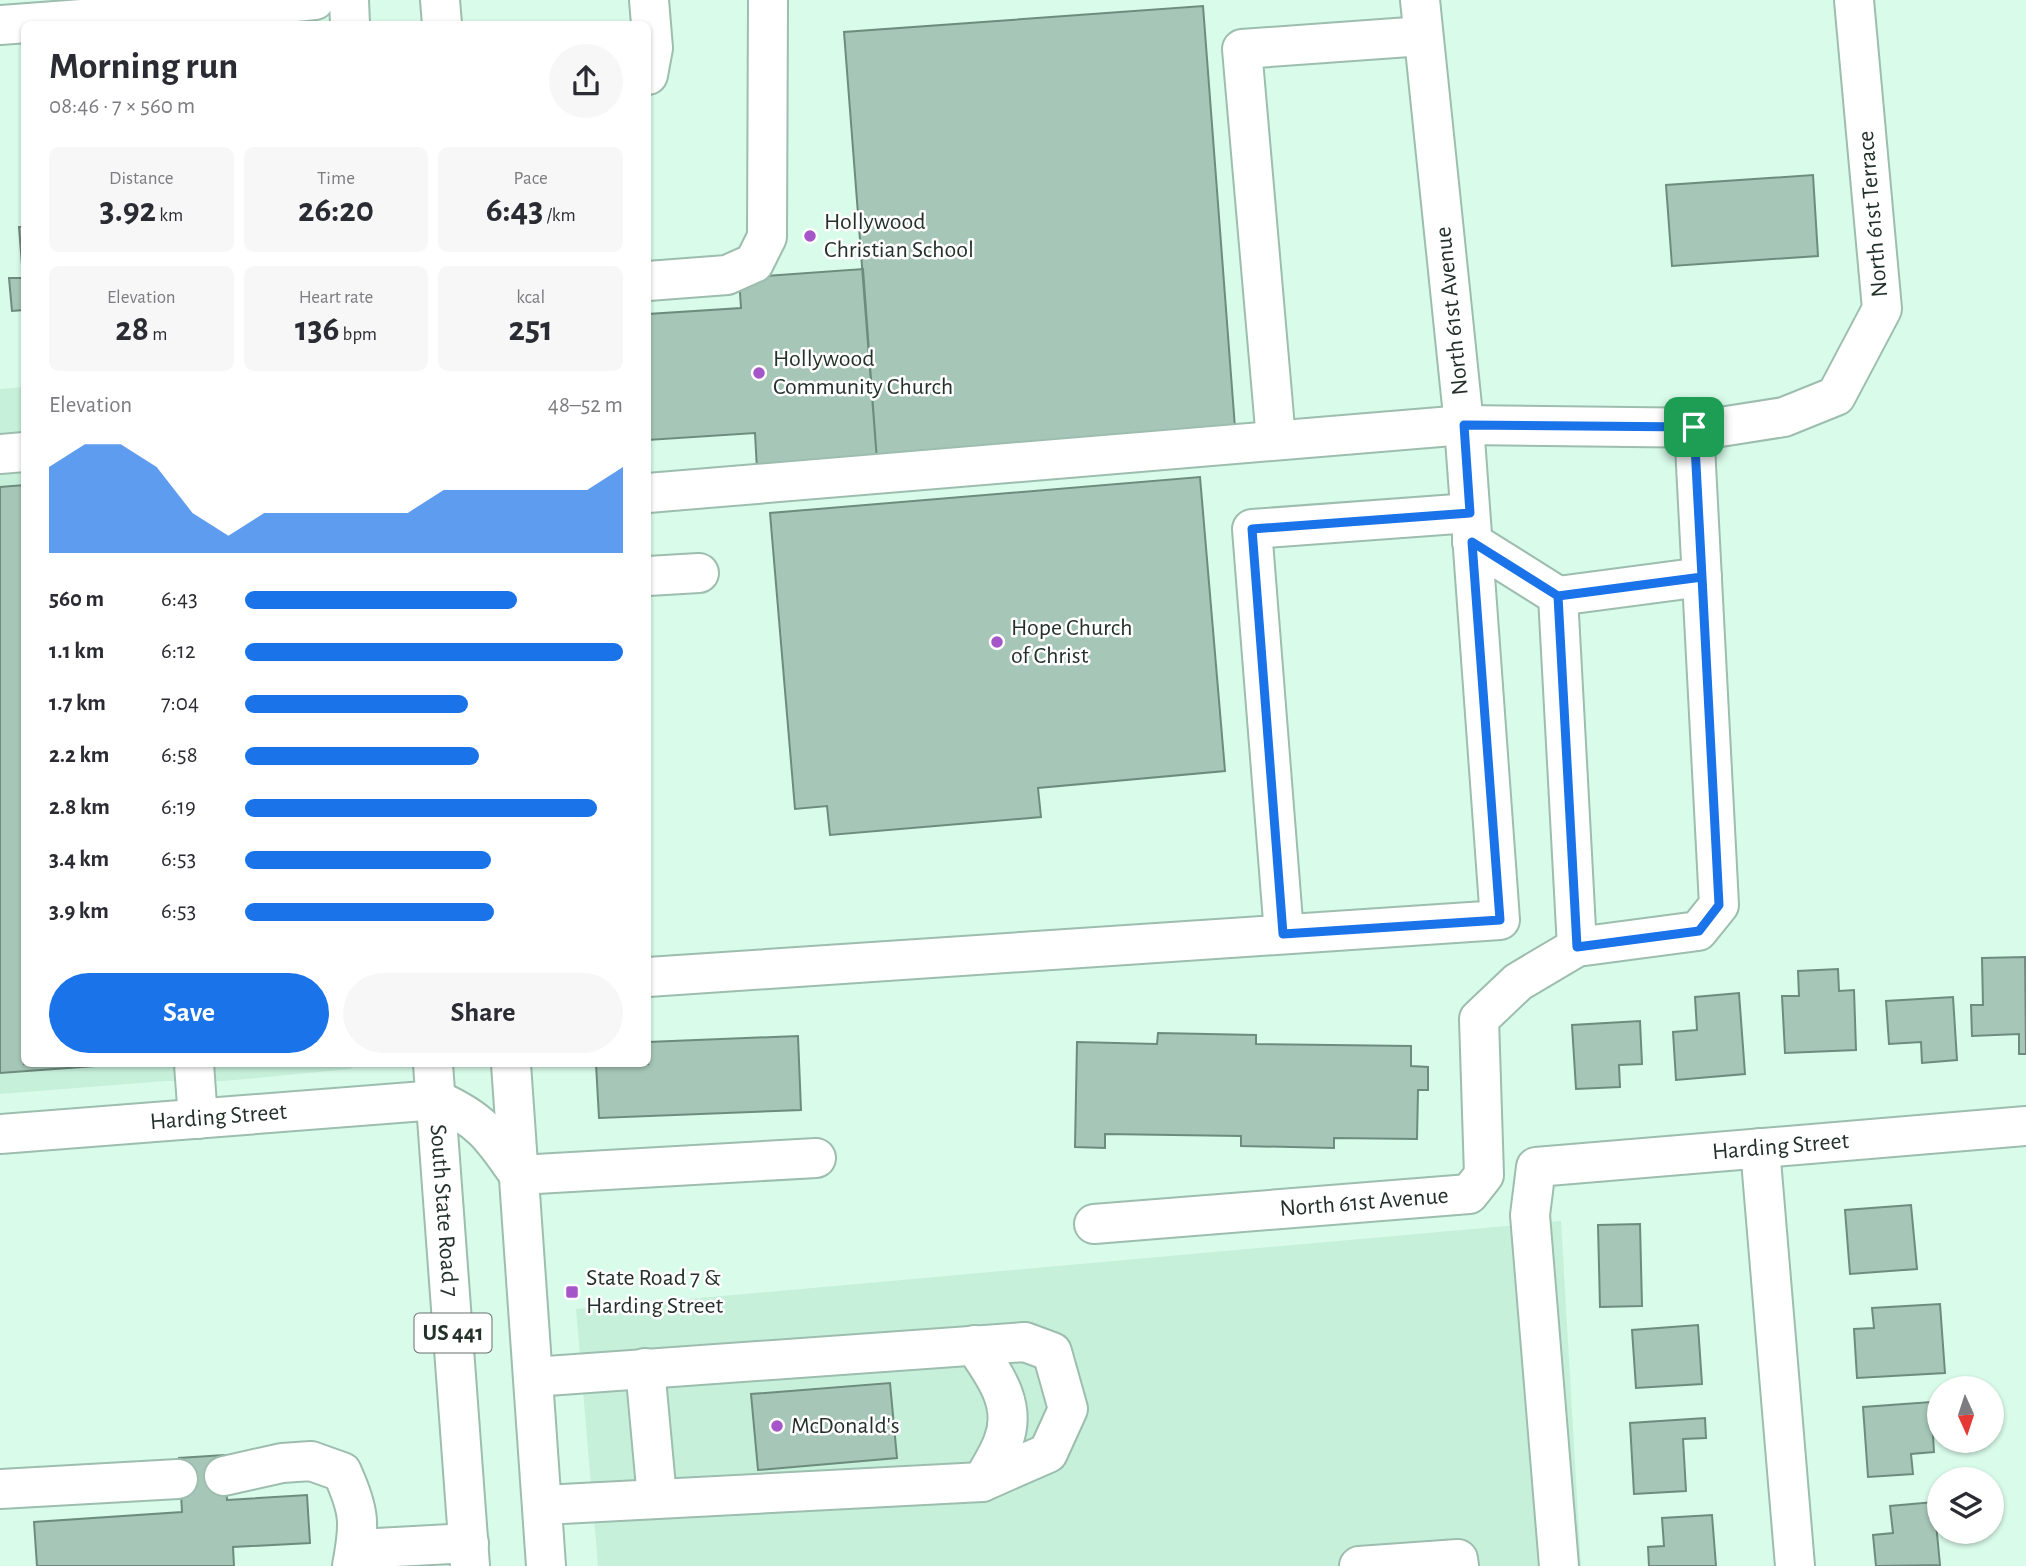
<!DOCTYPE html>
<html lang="en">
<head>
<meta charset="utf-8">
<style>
	:root { --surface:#fff; --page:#f7f7f7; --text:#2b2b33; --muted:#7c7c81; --accent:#1a73e8 }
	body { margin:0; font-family:"Alegreya Sans",sans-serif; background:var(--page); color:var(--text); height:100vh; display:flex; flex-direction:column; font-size:26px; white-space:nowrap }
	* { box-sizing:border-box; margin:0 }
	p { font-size:23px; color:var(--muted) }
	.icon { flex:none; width:38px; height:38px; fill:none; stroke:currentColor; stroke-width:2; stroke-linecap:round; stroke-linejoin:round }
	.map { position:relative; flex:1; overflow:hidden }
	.side { position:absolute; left:21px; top:21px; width:630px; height:1046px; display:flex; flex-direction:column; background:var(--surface); border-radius:10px; box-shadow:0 2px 5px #0004 }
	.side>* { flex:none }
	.needle { width:46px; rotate:177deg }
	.buttons { position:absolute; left:1927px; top:1376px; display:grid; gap:14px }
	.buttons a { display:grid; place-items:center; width:77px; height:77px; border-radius:50%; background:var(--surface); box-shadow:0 2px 5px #0004; font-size:35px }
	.pin { position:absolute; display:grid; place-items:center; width:60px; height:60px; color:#fff; margin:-30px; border-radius:14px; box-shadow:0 4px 10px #0006 }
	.round { display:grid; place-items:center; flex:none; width:74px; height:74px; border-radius:37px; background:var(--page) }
	.summary { display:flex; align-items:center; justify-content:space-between; height:119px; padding:0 28px }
	h1 { font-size:38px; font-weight:700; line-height:52px }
	.stats { display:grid; grid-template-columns:repeat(3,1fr); gap:10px; height:119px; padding:7px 28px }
	.stats div { display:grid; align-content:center; border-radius:10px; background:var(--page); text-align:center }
	.stats b { font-size:35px; font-weight:700 }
	.stats small { font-size:19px; font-weight:400 }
	.stats p { font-size:19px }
	.chart { height:196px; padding:14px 28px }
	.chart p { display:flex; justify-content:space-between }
	.chart svg { width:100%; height:126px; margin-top:7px; fill:var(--accent); opacity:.7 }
	.button { display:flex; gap:14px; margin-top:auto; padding:14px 28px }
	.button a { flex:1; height:80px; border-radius:42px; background:var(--accent); color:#fff; font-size:28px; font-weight:700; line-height:80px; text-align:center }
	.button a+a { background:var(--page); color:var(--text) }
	ul { padding:0 28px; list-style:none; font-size:23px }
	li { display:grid; grid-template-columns:112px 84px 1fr; align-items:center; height:52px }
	li i { height:18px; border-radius:9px; background:var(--accent) }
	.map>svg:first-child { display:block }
	.built { fill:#c7f0db }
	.building { fill:#a6c7b7; stroke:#6d8c7d; stroke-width:2 }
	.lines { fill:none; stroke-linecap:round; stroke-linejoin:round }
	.minor-casing { stroke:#9dbdae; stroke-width:42 }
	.major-casing { stroke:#9dbdae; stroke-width:42 }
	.minor { stroke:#fff; stroke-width:38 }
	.major { stroke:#fff; stroke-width:38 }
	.route-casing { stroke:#fff; stroke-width:14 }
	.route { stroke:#1a73e8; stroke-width:9 }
	.poi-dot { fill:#a556c8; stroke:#fff; stroke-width:2.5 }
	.labels { text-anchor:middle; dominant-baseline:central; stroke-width:5; stroke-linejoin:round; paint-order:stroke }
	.shield { fill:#fff; stroke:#666f6b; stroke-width:2 }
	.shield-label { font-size:23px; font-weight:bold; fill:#24312b }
	.street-label { font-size:24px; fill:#24312b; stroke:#fff }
	.poi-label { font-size:24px; fill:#24312b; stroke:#fff; text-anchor:start }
</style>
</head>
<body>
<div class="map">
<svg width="2026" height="1566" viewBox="0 0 2026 1566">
	<rect width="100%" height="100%" fill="#d9fbea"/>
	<path class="built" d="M24,387v677h334l-8,5 -126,12h-58l-166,13v-705z
		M1561,1221l20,345h-983l-22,-257z"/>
	<path class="building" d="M1203,6l33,435 -359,20 -33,-429z
		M1813,175l5,81 -146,10 -6,-81z
		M19,227h5v83l-12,1 -3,-33h14z
		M863,269l14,192 -120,9 -2,-37 -107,7v-126l93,-6 -2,-30z
		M1200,477l25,294 -187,17 3,29 -211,18 -3,-29 -32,3 -25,-296z
		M24,485v579h99l-123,9v-586z
		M2025,957l1,97h-7v-20l-47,2 -1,-31h12l-1,-47z
		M1838,969l1,22 15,-1 2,60 -71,3 -3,-57h17l-1,-25z
		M1739,993l6,81 -69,6 -3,-48 24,-2 -2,-33z
		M1953,997l4,63 -35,3 -1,-21 -32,2 -3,-43z
		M1640,1021l2,43 -23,1 1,22 -44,2 -4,-64z
		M1158,1033l98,2v9l155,2v20l17,1v23h-10l-1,49 -83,-1v10l-93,-2v-10l-136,-2v14l-30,-1 2,-105 80,2z
		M798,1036l3,74 -202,8 -3,-54h52v-22z
		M1911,1205l6,64 -67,5 -5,-64z
		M1640,1224l2,82 -42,1 -2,-82z
		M1940,1304l5,69 -88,5 -3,-49 20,-1 -2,-20z
		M1698,1325l4,59 -66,4 -4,-58z
		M890,1383l7,75 -139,12 -7,-76z
		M1931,1402l3,50 -23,2 2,20 -45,3 -5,-70z
		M1705,1418l1,20 -23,1 3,52 -52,3 -4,-71z
		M224,1455l3,45 80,-5 3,48 -77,4 1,19h-197l-3,-44 148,-10 -3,-54z
		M1934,1502l6,63 -64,1 -3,-31 20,-2 -3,-27z
		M1712,1515l4,51h-67l-1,-19 16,-1 -2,-28z"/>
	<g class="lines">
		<defs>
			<g id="minor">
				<path d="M0,25l245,-18 70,-7"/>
				<path d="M648,75l5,-27 -4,-48"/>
				<path d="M648,281l79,-6 27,-12 13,-26 1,-237"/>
				<path d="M1276,440l-34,-391 181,-13"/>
				<path d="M0,454l24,-2"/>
				<path d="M648,493l816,-68 250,3 70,-11 52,-21 46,-87 -28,-309"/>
				<path d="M1472,542l86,54 19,351"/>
				<path d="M648,576l51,-3"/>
				<path d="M1558,596l144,-19"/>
				<path d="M1284,934l-32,-405 218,-16"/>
				<path d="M648,977l852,-57 -36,-495 -44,-425"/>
				<path d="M194,1064l4,55"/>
				<path id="s1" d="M0,1134l437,-34"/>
				<path d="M1760,1148l35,418"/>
				<path d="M519,1175l297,-17"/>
				<path id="s2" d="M1094,1224l375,-30 15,-19 -5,-156 39,-37 59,-35 121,-16 21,-26 -25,-478"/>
				<path d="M974,1345c20,29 44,60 29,97 -5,14 -14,27 -21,40"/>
				<path d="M645,1368l12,130"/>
				<path d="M533,1377l492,-35 27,10 16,57 -20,44 -66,29 -439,23"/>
				<path d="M224,1476l58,-13 29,-2 31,11c18,40 18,51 10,94"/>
				<path d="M0,1489l178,-10"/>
				<path d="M360,1566l17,-18 92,-5"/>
				<path d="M1359,1566l99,-7 1,7"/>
				<path id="s3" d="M1559,1566l-29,-351 6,-48 490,-41"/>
			</g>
			<g id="major">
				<path d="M349,0l1,24"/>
				<path d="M440,0l2,24"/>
				<path id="s4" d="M433,1064l37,502"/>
				<path d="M511,1064l35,502"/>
				<path d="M437,1100c45,20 55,36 82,75"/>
			</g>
		</defs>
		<use href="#minor" class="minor-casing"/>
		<use href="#major" class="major-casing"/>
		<use href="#minor" class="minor"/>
		<use href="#major" class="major"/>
	</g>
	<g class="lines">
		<defs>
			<path id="route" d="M1694,427l-230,-2 6,88 -218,16 31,405 217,-14 -28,-378 86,54 144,-19 17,328 -20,26 -122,16 -19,-351 144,-19 -8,-150"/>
		</defs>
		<use href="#route" class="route-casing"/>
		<use href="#route" class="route"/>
	</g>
	<g class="poi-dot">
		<circle cx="810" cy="236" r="7"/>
		<circle cx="759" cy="373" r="7"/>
		<circle cx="997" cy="642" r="7"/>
		<rect x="565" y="1285" width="14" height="14" rx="3.5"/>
		<circle cx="777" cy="1426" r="7"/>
	</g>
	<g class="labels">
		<rect class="shield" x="414.5" y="1313.5" width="77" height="39" rx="5"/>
		<g class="shield-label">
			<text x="453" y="1333">US 441</text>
		</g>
		<g class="street-label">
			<text transform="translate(1873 214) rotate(-95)">North 61st Terrace</text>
			<text transform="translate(1452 311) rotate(-96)">North 61st Avenue</text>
			<text stroke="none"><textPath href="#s1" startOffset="219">Harding Street</textPath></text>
			<text stroke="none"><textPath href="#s3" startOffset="646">Harding Street</textPath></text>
			<text stroke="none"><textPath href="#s2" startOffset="271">North 61st Avenue</textPath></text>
			<text stroke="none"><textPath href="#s4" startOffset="147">South State Road 7</textPath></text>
		</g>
		<g class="poi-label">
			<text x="824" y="222">Hollywood<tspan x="824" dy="28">Christian School</tspan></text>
			<text x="773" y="359">Hollywood<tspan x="773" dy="28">Community Church</tspan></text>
			<text x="1011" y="628">Hope Church<tspan x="1011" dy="28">of Christ</tspan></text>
			<text x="586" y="1278">State Road 7 &amp;<tspan x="586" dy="28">Harding Street</tspan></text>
			<text x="791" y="1426">McDonald's</text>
		</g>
	</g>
</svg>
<div class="buttons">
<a><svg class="needle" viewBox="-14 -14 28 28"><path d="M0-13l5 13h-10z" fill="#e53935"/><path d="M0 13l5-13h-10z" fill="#7c7c81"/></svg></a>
<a><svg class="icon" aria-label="layers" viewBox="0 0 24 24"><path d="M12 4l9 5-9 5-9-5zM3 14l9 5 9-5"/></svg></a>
</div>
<div class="pin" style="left:1694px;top:427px;background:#1e9e55"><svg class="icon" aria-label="arrive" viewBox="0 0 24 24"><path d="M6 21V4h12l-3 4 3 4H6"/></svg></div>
<section class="side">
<div class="summary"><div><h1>Morning run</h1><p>08:46 · 7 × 560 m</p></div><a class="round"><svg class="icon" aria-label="share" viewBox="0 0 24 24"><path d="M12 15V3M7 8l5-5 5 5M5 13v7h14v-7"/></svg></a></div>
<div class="stats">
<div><p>Distance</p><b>3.92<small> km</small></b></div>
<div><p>Time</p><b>26:20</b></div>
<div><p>Pace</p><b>6:43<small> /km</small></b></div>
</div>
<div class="stats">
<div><p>Elevation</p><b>28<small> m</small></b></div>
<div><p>Heart rate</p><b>136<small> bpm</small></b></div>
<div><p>kcal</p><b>251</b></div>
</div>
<div class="chart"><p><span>Elevation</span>48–52 m</p>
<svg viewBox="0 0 160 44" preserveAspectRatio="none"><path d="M0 44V14L10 6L20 6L30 14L40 30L50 38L60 30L70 30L80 30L90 30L100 30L110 22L120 22L130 22L140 22L150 22L160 14V44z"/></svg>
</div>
<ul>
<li><b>560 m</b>6:43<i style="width:72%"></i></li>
<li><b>1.1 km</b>6:12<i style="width:100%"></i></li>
<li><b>1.7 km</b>7:04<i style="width:59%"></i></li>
<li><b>2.2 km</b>6:58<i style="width:62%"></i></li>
<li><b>2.8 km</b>6:19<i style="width:93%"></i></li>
<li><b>3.4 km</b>6:53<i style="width:65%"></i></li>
<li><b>3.9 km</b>6:53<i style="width:66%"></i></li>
</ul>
<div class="button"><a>Save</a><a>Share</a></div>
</section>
</div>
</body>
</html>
